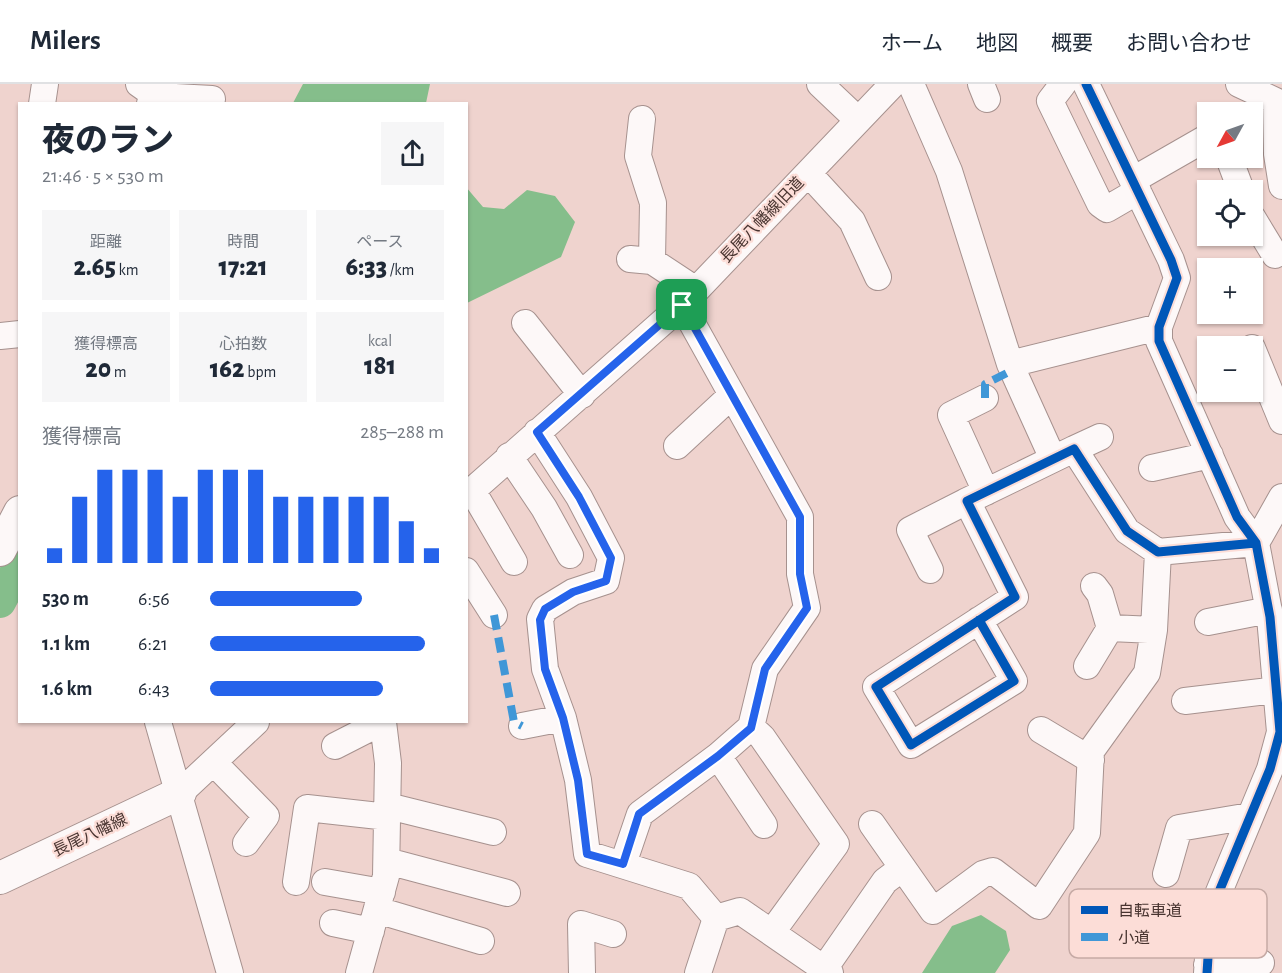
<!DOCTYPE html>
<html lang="ja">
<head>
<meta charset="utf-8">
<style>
	:root { --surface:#fff; --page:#f6f6f7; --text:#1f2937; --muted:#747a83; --line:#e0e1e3; --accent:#2563eb }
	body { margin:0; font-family:"Alegreya Sans","Noto Sans JP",sans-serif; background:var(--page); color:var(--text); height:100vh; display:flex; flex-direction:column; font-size:22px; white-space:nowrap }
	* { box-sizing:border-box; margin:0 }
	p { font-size:20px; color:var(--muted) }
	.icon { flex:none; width:33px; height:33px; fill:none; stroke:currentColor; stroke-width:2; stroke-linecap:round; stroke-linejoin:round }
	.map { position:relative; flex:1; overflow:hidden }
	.details { position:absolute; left:18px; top:18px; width:450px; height:621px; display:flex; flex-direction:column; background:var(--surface); border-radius:0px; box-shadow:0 2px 4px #0004 }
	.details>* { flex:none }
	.needle { width:39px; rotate:230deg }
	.tools { position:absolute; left:1197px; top:18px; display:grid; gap:12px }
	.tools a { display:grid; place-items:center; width:66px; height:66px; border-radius:0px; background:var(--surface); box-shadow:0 2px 4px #0004; font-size:30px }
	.pin { position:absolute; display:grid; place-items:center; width:51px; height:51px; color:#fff; margin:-26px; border-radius:12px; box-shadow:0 3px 9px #0006 }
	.round { display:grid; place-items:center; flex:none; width:63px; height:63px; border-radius:0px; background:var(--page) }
	.summary { display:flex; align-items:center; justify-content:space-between; height:102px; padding:0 24px }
	h1 { font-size:33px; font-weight:800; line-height:45px }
	.figures { display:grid; grid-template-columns:repeat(3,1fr); gap:9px; height:102px; padding:6px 24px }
	.figures div { display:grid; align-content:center; border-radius:0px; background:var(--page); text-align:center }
	.figures b { font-size:26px; font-weight:800 }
	.figures small { font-size:16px; font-weight:400 }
	.figures p { font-size:16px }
	.chart { height:168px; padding:12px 24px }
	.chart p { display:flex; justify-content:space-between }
	.chart svg { width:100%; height:108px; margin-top:6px; stroke:var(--accent); stroke-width:6 }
	ul { padding:0 24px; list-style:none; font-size:20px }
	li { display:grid; grid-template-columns:96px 72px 1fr; align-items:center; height:45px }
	li i { height:15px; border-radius:8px; background:var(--accent) }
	header { display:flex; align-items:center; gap:36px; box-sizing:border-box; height:84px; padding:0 30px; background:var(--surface); border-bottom:2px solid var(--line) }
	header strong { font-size:28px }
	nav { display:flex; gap:33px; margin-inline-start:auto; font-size:21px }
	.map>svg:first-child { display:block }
	.water { fill:#85be8b }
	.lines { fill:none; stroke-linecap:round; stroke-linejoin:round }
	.river { stroke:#85be8b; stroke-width:32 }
	.minor-casing { stroke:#a6918e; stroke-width:28 }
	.major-casing { stroke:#a6918e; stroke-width:34 }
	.minor { stroke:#fdf8f8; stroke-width:26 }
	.major { stroke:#fdf8f8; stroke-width:32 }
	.quiet { stroke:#4097d7; stroke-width:8; stroke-dasharray:15 8; stroke-linecap:butt }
	.cycleway-casing { stroke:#fcddd7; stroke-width:13 }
	.cycleway { stroke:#0057b8; stroke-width:9 }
	.route-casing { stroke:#fff; stroke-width:12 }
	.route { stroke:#2563eb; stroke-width:8 }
	.labels { text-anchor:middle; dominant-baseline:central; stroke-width:4.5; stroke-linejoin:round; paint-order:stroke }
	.street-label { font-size:16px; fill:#483430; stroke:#fcddd7 }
	.key { fill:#fcddd7; stroke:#c6aaa5; stroke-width:1.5 }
	.key-label { font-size:16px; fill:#483430 }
</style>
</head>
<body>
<header>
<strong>Milers</strong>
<nav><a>ホーム</a><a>地図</a><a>概要</a><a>お問い合わせ</a></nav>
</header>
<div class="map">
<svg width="1282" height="889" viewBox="0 0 1282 889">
	<rect width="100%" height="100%" fill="#efd3ce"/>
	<path class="water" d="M303,0h127l-4,19h-133z
		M466,103l17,20 21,2 23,-19 28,6 20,26 -14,35 -94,46z
		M981,831l25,16 4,19 -15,23h-73l30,-47z"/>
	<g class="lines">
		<path class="river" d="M0,518l20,-38"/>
		<defs>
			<path id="minor" d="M139,0l17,12 56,3
				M820,0l38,36
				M911,0l38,87 61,193 43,95
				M981,0l6,15
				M1063,0l-13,17 50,103 7,5 31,-18
				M1086,0l85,176 6,18 -18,49v14l78,176 19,26 14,74 10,115 -10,37 -59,142 -4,62
				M1239,0l43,20
				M1276,18l1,52 5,32
				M42,20l3,-20
				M642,35l-4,37 15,47 -1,58
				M1229,74l12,32
				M808,89l44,48 26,56
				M1133,96l75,-43
				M1252,133l23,38
				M630,175l22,2 44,29
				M525,239l57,72
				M0,252l20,-2
				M1252,264l30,73
				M1010,280l149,-37
				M985,314l-34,17 35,77
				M537,348l42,65 32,61 -5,23 -33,11 -28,17 -5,10 5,50 18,49 15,62 9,74 102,32 27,32
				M677,362l55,-51
				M1074,365l26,-12
				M509,372l35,52 26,47
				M1152,384l58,-13
				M472,406l42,72
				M466,412l216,-191 211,-221
				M1256,459l26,-46
				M930,486l-20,-40 57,-29
				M466,487l28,44
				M979,536l35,61 -103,64 -35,-58 139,-90 -48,-96 107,-52 53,82 31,21 98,-9
				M1208,538l61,-12
				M1110,544l44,2
				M1087,582l23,-38 -10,-34 -6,-8
				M1185,617l91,-11
				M158,638l72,251
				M522,642l41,-8
				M751,643l11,10 74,107 -64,88
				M1041,646l50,30
				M335,662l47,-24
				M718,672l46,69
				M214,679l52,53 -20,27
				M180,709l76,-71
				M388,722l105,26
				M872,740l61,87 50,-37 10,-3 46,35 48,-73 4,-82 56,-78 7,-43 4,-78
				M387,777l120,32
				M623,780l17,-50 78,-58 33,-29 14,-58 42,-61 -7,-34v-57l-118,-212
				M1166,790l13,-46 71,-12
				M296,798l11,-74 81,9
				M325,798l57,10
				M377,826l104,31
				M333,839l38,8
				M1207,881l54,-2
				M824,885l61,-88 16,-12
				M359,889l27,-97 2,-113 -5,-41
				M582,889l-1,-49 32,10
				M698,889l18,-55 24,-7 90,62"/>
			<path id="major" d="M153,20l8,-20
				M0,466l20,-38
				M0,794l180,-85"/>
		</defs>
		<use href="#minor" class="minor-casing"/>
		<use href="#major" class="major-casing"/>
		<use href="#minor" class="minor"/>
		<use href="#major" class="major"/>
		<path class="quiet" d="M985,314v-14l28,-14
			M494,531l20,107 8,4"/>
		<defs>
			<path id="cycleway" d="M1086,0l85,176 6,18 -18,49v14l78,176 19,26 14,74 10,115 -10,37 -59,142 -4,62
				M979,536l35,61 -103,64 -35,-58 139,-90 -48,-96 107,-52 53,82 31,21 98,-9"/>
		</defs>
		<use href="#cycleway" class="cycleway-casing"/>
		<use href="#cycleway" class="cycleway"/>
	</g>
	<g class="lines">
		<defs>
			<path id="route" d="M682,221l118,212v57l7,34 -42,61 -14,59 -33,28 -79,58 -16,50 -36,-10 -9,-74 -15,-62 -18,-49 -5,-49 5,-11 28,-17 33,-11 5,-23 -32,-61 -42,-65z"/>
		</defs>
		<use href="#route" class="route-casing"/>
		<use href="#route" class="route"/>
	</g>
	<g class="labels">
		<g class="street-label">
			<text transform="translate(762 136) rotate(-46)">長尾八幡線旧道</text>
			<text transform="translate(90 751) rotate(-25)">長尾八幡線</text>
		</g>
	</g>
	<rect x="1069" y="805" width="198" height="69" rx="9" class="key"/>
	<rect x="1081" y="822" width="27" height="8" fill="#0057b8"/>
	<rect x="1081" y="849" width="27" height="8" fill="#4097d7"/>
	<g class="key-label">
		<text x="1118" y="832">自転車道</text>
		<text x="1118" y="859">小道</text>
	</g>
</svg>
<div class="tools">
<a><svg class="needle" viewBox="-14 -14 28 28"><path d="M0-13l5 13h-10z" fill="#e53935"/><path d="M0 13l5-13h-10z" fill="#747a83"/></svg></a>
<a><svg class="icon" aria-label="locate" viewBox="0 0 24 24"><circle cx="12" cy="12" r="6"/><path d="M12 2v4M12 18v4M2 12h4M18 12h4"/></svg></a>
<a>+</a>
<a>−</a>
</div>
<div class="pin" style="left:682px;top:221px;background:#1e9e55"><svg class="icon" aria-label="arrive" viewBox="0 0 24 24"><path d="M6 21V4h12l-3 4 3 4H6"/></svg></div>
<section class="details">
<div class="summary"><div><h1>夜のラン</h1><p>21:46 · 5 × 530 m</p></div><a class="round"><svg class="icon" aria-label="share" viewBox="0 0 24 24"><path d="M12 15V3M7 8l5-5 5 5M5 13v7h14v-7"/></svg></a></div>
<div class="figures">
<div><p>距離</p><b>2.65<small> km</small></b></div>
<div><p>時間</p><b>17:21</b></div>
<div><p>ペース</p><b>6:33<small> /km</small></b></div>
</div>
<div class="figures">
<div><p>獲得標高</p><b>20<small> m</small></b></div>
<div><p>心拍数</p><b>162<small> bpm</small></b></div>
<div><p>kcal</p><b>181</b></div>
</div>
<div class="chart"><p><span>獲得標高</span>285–288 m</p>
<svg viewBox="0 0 160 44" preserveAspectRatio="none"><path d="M5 44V38M15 44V17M25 44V6M35 44V6M45 44V6M55 44V17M65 44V6M75 44V6M85 44V6M95 44V17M105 44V17M115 44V17M125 44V17M135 44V17M145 44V27M155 44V38"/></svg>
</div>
<ul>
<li><b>530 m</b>6:56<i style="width:65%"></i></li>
<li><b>1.1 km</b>6:21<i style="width:92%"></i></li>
<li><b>1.6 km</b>6:43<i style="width:74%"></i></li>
</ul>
</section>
</div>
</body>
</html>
